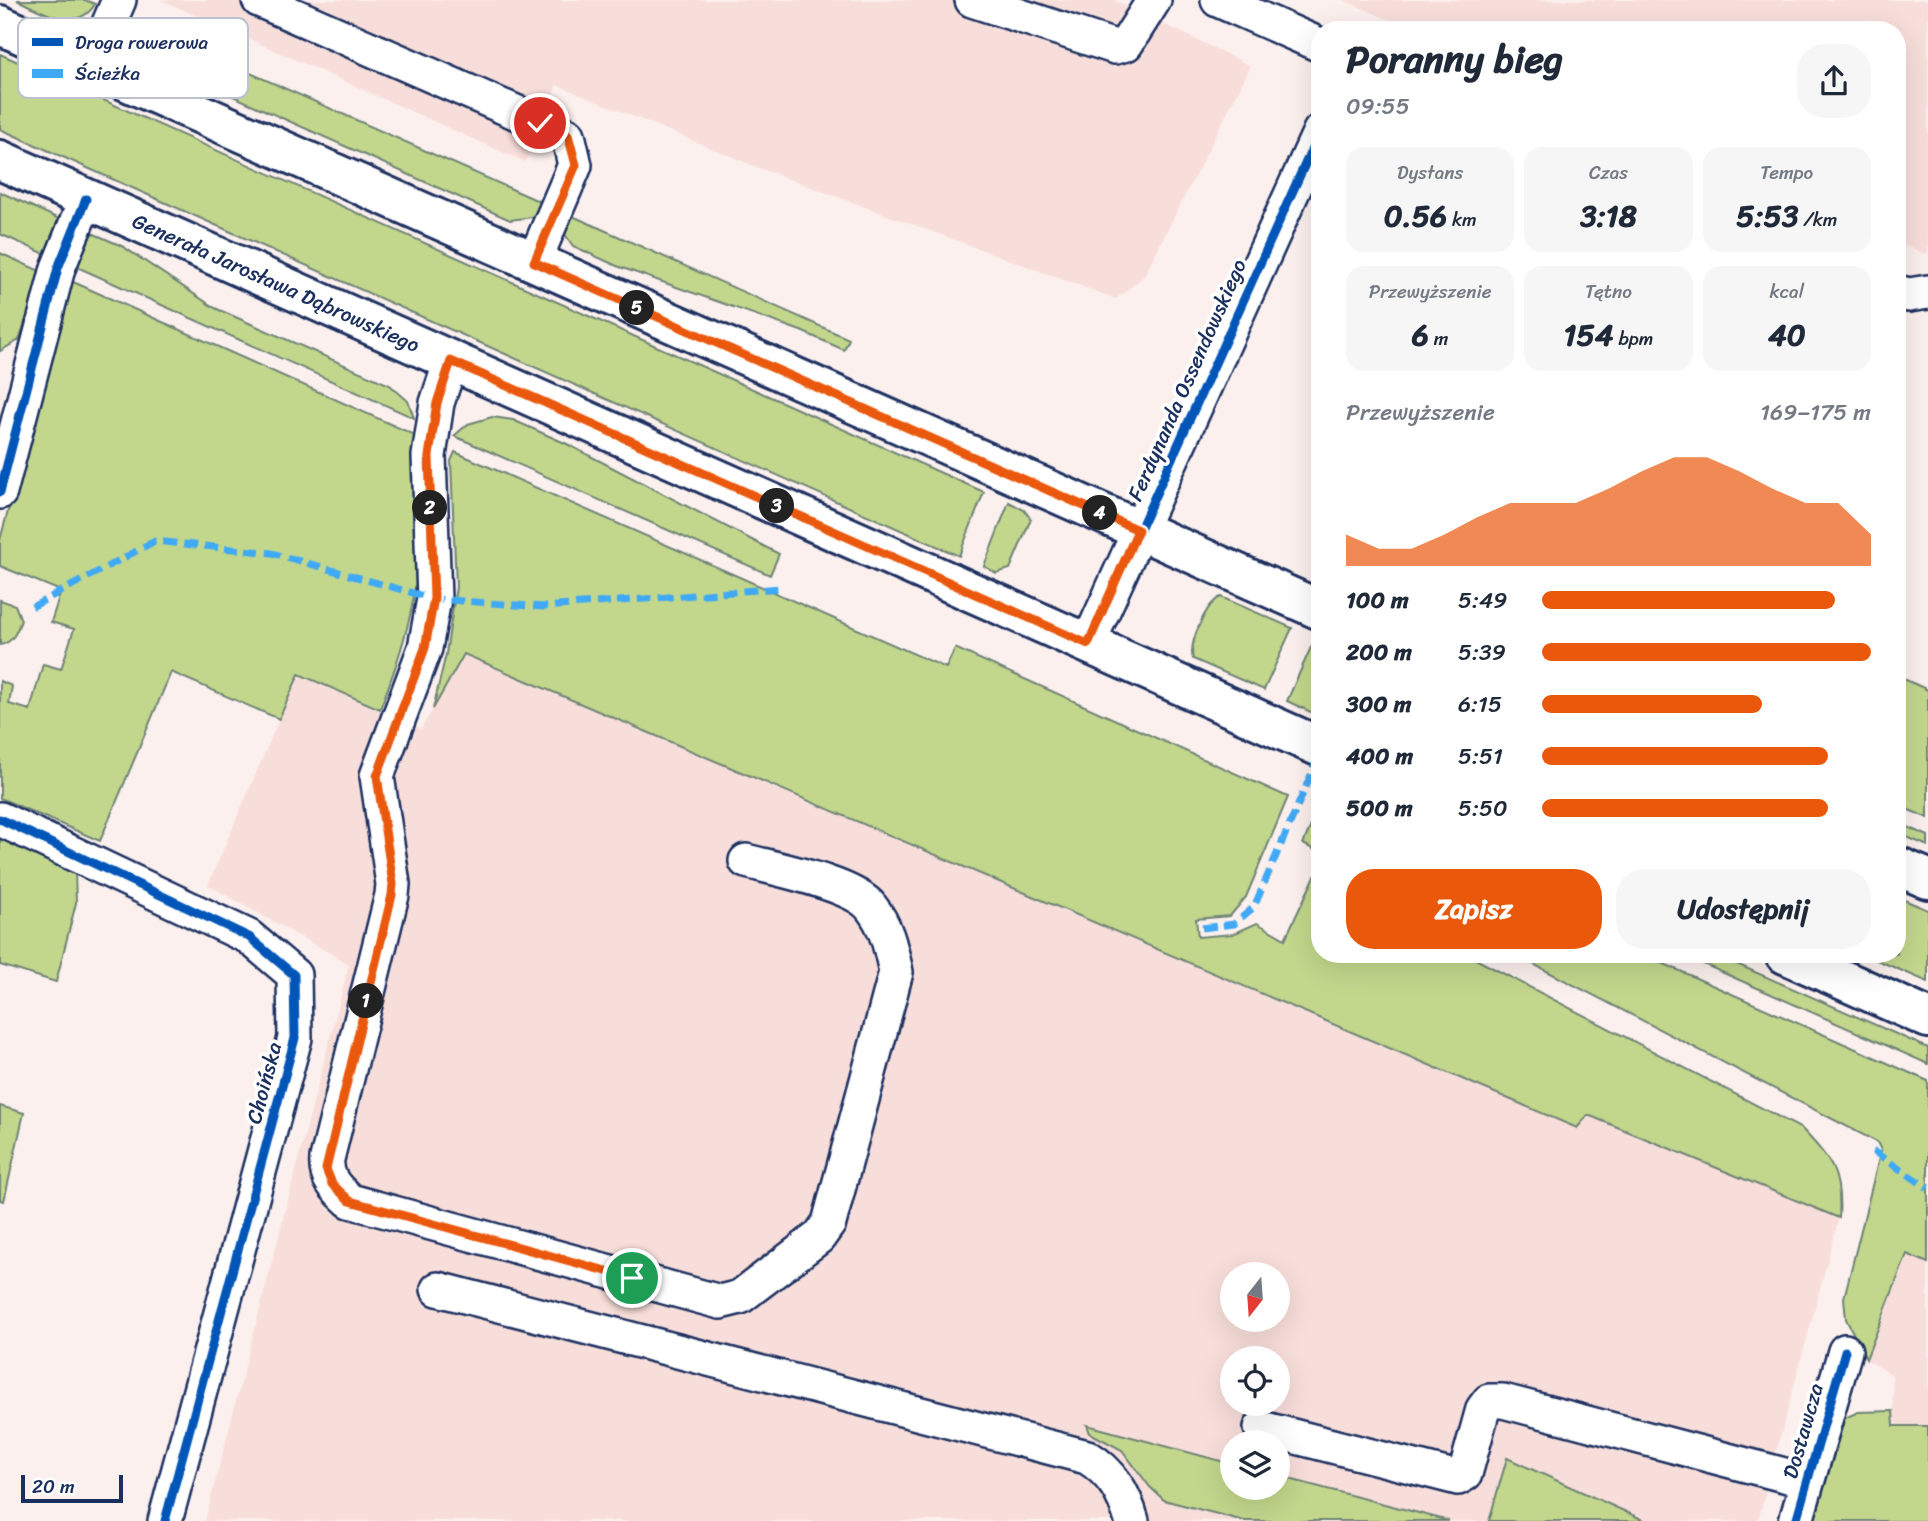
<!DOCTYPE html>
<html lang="pl">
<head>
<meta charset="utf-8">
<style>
	:root { --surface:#fff; --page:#f6f6f7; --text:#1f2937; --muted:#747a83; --accent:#ea580c }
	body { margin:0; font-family:Sriracha,sans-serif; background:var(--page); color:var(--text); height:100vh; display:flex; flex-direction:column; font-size:26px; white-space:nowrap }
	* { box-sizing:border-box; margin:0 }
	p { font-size:23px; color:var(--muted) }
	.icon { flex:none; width:38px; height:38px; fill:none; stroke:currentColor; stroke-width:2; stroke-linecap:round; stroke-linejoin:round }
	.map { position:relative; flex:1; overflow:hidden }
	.sheet { position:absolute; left:1311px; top:21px; width:595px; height:942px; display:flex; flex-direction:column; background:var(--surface); border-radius:28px; box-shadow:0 7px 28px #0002 }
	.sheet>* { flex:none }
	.needle { width:46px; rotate:197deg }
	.controls { position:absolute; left:1220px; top:1262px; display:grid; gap:14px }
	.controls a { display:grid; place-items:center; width:70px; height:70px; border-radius:50%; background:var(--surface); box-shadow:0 7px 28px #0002; font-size:35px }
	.scale { position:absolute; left:21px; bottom:18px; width:102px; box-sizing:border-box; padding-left:7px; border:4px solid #1b2f5e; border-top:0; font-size:19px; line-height:24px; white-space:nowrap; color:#1b2f5e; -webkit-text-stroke:5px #fff; paint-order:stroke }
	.pin { position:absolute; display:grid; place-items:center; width:60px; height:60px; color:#fff; margin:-30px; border:4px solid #fff; border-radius:50%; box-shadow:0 2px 7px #0007 }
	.km { position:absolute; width:35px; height:35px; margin:-18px; border-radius:50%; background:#222; color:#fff; font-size:19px; line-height:35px; text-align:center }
	.round { display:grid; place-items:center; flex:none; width:74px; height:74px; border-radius:28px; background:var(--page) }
	.headline { display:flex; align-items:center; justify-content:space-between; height:119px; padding:0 35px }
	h1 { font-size:38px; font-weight:700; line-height:52px }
	.stats { display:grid; grid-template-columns:repeat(3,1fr); gap:10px; height:119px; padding:7px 35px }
	.stats div { display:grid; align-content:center; border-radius:18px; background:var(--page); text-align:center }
	.stats b { font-size:30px; font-weight:700 }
	.stats small { font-size:19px; font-weight:400 }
	.stats p { font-size:19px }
	.chart { height:196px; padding:14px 35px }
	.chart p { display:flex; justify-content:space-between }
	.chart svg { width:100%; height:126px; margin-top:7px; fill:var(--accent); opacity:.7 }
	.action { display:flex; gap:14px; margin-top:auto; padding:14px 35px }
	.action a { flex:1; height:80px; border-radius:28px; background:var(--accent); color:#fff; font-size:28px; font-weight:700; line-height:80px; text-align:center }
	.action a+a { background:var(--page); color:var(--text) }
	ul { padding:0 35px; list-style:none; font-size:23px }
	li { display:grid; grid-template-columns:112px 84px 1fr; align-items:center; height:52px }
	li i { height:18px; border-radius:9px; background:var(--accent) }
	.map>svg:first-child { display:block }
	.built { fill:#f8deda; fill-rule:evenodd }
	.green { fill:#c2d78c; stroke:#6e8375; stroke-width:2 }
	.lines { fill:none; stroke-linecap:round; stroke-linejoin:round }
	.minor-casing { stroke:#1b2f5e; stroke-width:38 }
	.major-casing { stroke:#1b2f5e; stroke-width:44 }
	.minor { stroke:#fff; stroke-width:33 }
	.major { stroke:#fff; stroke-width:38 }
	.quiet { stroke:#3fa9f5; stroke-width:7; stroke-dasharray:14 7; stroke-linecap:butt }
	.cycleway-casing { stroke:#fff; stroke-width:13 }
	.cycleway { stroke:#0057b8; stroke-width:9 }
	.route-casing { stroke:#fff; stroke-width:14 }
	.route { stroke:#ea580c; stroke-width:9 }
	.labels { text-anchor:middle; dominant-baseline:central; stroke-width:7; stroke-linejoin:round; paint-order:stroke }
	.street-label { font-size:21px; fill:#1b2f5e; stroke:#fff }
	.key { fill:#fff; stroke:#bbc1cf; stroke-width:2 }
	.key-label { font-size:19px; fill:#1b2f5e }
</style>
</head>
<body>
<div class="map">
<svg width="1928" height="1521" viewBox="0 0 1928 1521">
	<rect width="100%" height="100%" fill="#fcf0ee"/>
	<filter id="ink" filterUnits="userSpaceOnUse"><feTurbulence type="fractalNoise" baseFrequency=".0143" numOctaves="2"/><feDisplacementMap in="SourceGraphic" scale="14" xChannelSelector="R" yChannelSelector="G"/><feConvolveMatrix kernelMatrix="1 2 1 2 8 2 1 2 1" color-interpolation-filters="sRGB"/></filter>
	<g filter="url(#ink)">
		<path class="built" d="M161,0h953l137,66 -107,210 -28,23 -352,-129 -207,-85 -32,77z
			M1343,0h585v252l-3,2 -28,-12v-212h-484z
			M464,654l1113,473 11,-12 251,103 -81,303h-112l-139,-63 -18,63h-1284l144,-557 -141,-79 91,-212 122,56zM1232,1274h46v46h-46zM1232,1358h46v46h-46zM1232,1442h46v46h-46z
			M1907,1254l21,9v163h-34l-2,-51 -26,-16z"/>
		<path class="green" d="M17,0h68l10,4c-18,31 -55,6 -78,-4z
			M133,21l410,182 -11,14 -22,3 -371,-166 -7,-16z
			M0,54l984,438 -25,64 -959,-427z
			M0,192l59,27 -14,35 -45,-20z
			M568,214l281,125 -5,11 -43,-19 -184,-65 -44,-20 -9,-13z
			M92,233l30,13 93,62 175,77 18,16 6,17 -337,-151z
			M0,253l42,19 -23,68 -19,11z
			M71,281l344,154c-5,45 4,89 2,134 -2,45 -21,99 -37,140l-81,-35 -20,45 -108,-47 -71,169 -100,-43v-117l12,5 -3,18 21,6 13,-46 18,5 13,-40 -23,-7 10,-31 -61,-25v-26z
			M492,417l21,3 54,24 212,110 -9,21 -316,-139 14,-12z
			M455,452l491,216 9,-20 333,149 -42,100 -16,19 -34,3 2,18 35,-3 24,-11 28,16 30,-63 4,3 1,75h146l336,175c30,32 40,44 37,89l-251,-103 -11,13 -1113,-474 -31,55 13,-55 10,-67 -5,-126z
			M1009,502l15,8 7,9 -21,50 -14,4 -12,-7z
			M1221,597l71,31 -28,62 -71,-31c-5,-15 13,-56 28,-62z
			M0,600l15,5 6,15c-4,11 -8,23 -21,25z
			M1315,638l4,2v76l-32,-15z
			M1897,676l31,14v128l-31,-13z
			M1318,809l2,1 -1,42 -16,-8z
			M1897,822l31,14v10l-31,-13z
			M0,833l75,36 1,34 -20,79 -56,-17z
			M1897,897l31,13v72l-65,-28h34z
			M1514,954h128l286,127v182l-21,-9 -41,105 -20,-40 -2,-21 37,-148 -4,-8z
			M1681,954h33l214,94v16z
			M0,1106l24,7 -20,88 -4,-1z
			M1893,1411l1,15h34v95h-114l31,-103 13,-6z
			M1087,1425l145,39v24h46v-12l171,45h-205l-80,-21 -14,-13 -28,-37 -32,-17z
			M1507,1458l139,63h-157z"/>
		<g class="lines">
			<defs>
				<path id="minor" d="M259,0l309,135 7,30 -41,97
					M972,0l143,47 11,-3 28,-44
					M1218,0l102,45
					M91,65l28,-65
					M1897,292l12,3 19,-3
					M451,361l-14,42 -8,53 5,143 -9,49 -48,128 16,108 -1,11 -65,264c-2,20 10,30 23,42l370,101 20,-5 79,-60 10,-14 67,-251c-5,-23 -9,-45 -25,-65 -18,-23 -95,-38 -125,-46
					M0,492l58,-224 28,-69
					M1088,644l232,-513
					M0,819l249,118 45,38 1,63 -130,483
					M438,1289l649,168c25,15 37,36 45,64
					M1261,1428l197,50 7,-4 18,-65 6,-8h14l304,80
					M1796,1521l49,-170"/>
				<path id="major" d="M0,25l1320,585
					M0,160l1320,587
					M1897,866l31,13
					M1785,954l143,64"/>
			</defs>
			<use href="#minor" class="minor-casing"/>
			<use href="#major" class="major-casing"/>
			<use href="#minor" class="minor"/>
			<use href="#major" class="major"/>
			<path class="quiet" d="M32,607l123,-66 117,12 162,46 111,8 236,-19
				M1202,928l32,-4 20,-17 66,-153
				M1873,1151l55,37"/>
			<defs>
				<path id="cycleway" d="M0,492l58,-224 28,-69
					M1088,644l232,-513
					M0,819l249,118 45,38 1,63 -130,483
					M1796,1521l49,-170"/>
			</defs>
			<use href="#cycleway" class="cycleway-casing"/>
			<use href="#cycleway" class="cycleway"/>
		</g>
	</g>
	<g class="lines" filter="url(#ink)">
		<defs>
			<path id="route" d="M540,123l28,12 8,30 -42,97 604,268 -50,114 -637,-283 -14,42 -8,53 5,142 -9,50 -48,128 16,108 -1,11 -66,274 6,15 18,17 282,77"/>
		</defs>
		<use href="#route" class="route-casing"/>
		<use href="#route" class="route"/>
	</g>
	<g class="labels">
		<g class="street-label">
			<text transform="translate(276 283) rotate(24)">Generała Jarosława Dąbrowskiego</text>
			<text transform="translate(1187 380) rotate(-66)">Ferdynanda Ossendowskiego</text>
			<text transform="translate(264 1083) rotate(-75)">Choińska</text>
			<text transform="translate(1803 1431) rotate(-74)">Dostawcza</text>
		</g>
	</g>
	<rect x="18" y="18" width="230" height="80" rx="10" class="key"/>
	<rect x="32" y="38" width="31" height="8" fill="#0057b8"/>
	<rect x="32" y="69" width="31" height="9" fill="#3fa9f5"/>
	<g class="key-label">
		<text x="75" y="49">Droga rowerowa</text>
		<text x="75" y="80">Ścieżka</text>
	</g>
</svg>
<div class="controls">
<a><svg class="needle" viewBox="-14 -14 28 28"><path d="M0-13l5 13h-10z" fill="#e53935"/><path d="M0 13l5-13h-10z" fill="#747a83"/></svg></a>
<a><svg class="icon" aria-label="locate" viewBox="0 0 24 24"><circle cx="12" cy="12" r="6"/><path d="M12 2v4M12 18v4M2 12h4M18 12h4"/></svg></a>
<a><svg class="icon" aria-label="layers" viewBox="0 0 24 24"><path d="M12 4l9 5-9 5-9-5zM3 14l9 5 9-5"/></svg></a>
</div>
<div class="scale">20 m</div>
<div class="pin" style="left:632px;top:1278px;background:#1e9e55"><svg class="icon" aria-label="arrive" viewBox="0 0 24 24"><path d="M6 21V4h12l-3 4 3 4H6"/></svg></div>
<div class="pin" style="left:540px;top:123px;background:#d93025"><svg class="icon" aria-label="check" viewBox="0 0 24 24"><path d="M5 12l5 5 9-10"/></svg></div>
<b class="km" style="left:366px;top:1001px">1</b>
<b class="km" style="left:430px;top:508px">2</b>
<b class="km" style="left:777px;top:506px">3</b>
<b class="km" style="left:1100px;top:513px">4</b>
<b class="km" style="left:637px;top:308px">5</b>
<section class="sheet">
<div class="headline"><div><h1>Poranny bieg</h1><p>09:55</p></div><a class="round"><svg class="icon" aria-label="share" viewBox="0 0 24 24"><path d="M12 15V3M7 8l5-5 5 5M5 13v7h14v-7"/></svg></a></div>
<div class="stats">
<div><p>Dystans</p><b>0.56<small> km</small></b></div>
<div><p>Czas</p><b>3:18</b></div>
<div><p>Tempo</p><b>5:53<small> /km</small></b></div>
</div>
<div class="stats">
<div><p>Przewyższenie</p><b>6<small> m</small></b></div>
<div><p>Tętno</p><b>154<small> bpm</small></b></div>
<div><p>kcal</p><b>40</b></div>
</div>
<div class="chart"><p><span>Przewyższenie</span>169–175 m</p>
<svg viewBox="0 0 160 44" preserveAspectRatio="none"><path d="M0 44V33L10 38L20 38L30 33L40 27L50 22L60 22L70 22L80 17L90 11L100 6L110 6L120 11L130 17L140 22L150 22L160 33V44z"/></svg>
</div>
<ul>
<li><b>100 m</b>5:49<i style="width:89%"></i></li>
<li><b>200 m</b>5:39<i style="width:100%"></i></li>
<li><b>300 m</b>6:15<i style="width:67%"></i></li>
<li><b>400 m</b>5:51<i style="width:87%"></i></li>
<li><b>500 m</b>5:50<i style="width:87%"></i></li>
</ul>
<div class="action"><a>Zapisz</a><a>Udostępnij</a></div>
</section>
</div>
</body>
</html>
